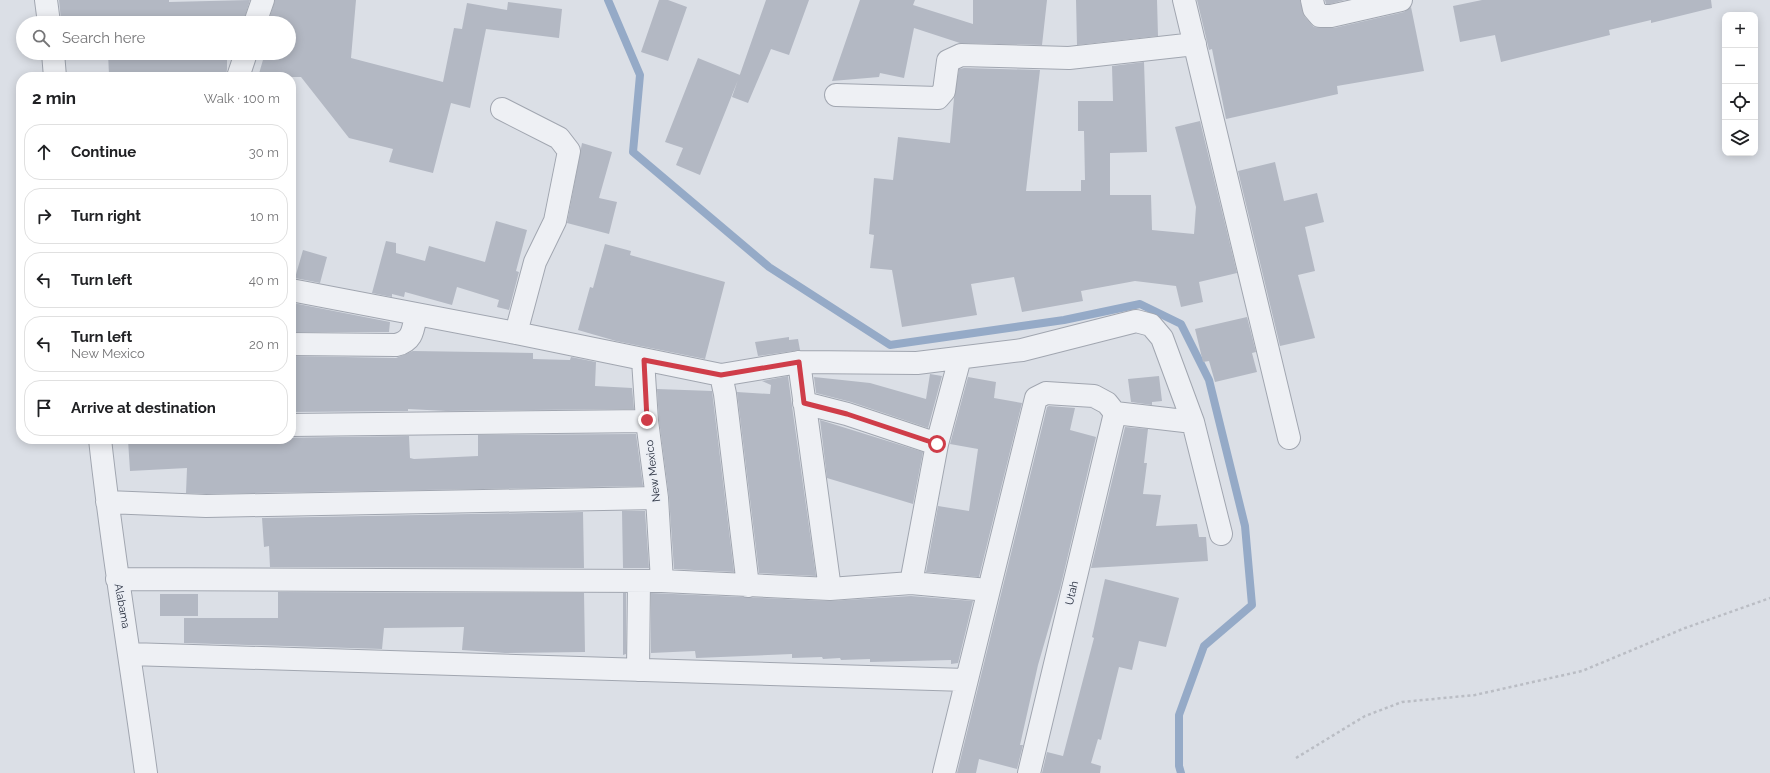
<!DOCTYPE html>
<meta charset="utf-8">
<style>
body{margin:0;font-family:Raleway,sans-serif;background:#f6f6f6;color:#202124}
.controls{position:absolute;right:12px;top:12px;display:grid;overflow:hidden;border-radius:8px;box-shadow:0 2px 10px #0003}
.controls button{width:36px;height:36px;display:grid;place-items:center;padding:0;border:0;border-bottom:1px solid #e0e0e0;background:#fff;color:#202124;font:20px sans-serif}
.stop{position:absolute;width:12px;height:12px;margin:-9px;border:3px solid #cf3d49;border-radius:50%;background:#fff}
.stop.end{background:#cf3d49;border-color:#fff;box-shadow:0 1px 4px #0008}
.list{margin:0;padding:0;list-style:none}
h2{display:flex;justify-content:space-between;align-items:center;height:52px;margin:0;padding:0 16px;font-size:17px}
h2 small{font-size:13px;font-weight:400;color:#757577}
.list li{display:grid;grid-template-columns:26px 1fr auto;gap:12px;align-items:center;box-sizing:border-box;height:56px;margin:0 8px 8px;padding:0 8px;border:1px solid #e0e0e0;border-radius:16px}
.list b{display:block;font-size:15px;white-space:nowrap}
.list p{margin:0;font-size:13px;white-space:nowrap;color:#757577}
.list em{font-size:13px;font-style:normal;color:#757577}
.icon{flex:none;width:22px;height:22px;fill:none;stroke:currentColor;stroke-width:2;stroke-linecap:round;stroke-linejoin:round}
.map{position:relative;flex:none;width:1770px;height:773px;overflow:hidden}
.search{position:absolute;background:#fff;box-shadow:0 2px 10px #0003;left:16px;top:16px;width:280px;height:44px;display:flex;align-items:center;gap:10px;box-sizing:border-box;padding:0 14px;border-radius:22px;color:#757577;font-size:15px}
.panel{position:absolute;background:#fff;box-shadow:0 2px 10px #0003;left:16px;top:72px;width:280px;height:372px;border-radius:16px}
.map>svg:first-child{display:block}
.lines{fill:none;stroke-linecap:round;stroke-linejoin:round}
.stream{stroke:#95aac7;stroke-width:8}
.building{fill:#b3b8c3}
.minor-casing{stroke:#a1a6b0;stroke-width:24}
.path{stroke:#babdc4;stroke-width:2.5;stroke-dasharray:3 3;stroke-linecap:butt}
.minor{stroke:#eef0f4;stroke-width:22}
.route{stroke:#cf3d49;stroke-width:5}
.labels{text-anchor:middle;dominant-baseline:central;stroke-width:3.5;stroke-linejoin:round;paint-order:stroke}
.street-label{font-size:11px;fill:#252c3c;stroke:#ebeef4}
</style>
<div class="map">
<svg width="1770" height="773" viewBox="0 0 1770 773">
<rect width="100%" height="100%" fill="#dbdfe6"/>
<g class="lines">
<path class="stream" d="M 608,0 L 640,75 L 633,152 L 769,267 L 890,345 L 1064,320 L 1140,304 L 1181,324 L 1209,380 L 1245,526 L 1252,605 L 1204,646 L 1179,715 L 1179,766 L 1181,773"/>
</g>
<path class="building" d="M 59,0 L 169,0 L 169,2 L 250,0 L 243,23 L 95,23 L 95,20 L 61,20 Z
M 275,0 L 356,0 L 351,58 L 443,82 L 454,28 L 462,29 L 467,3 L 507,10 L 508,2 L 562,9 L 559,38 L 486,29 L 470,108 L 451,103 L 433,173 L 389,162 L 393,149 L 349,138 L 301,77 L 258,77 L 265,53 L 289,53 L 289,23 L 268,23 Z
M 659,0 L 668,0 L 687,7 L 668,61 L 641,52 Z
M 766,0 L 809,0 L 789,55 L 771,49 L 748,103 L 732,97 Z
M 860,0 L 915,0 L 913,5 L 973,24 L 973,0 L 1047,0 L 1042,45 L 960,43 L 914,28 L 904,78 L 880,73 L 879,77 L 832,81 Z
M 1076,0 L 1157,0 L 1158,36 L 1077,45 Z
M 1197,0 L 1300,0 L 1305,17 L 1314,27 L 1320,28 L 1334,28 L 1404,12 L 1411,7 L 1424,71 L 1337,86 L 1338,94 L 1226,119 L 1212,49 L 1209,50 Z
M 1325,0 L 1345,0 L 1330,4 L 1326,4 Z
M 1482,0 L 1711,0 L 1712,8 L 1651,23 L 1651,20 L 1609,30 L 1610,35 L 1501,62 L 1495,35 L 1460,42 L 1453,6 Z
M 108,53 L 227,53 L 227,69 L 226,77 L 203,77 L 203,74 L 154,75 L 154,73 L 109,75 Z
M 698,58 L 740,75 L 700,175 L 676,165 L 683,148 L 665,142 Z
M 1144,62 L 1147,152 L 1110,153 L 1110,195 L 1151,195 L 1152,230 L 1194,234 L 1196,207 L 1175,127 L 1200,121 L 1237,273 L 1199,282 L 1203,302 L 1181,307 L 1176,286 L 1135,281 L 1081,291 L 1083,301 L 1022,312 L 1014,277 L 971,284 L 977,315 L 902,327 L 892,270 L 870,268 L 874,235 L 869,234 L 874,178 L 893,180 L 898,137 L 950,143 L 954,98 L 959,69 L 964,68 L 1040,70 L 1026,191 L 1081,191 L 1081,180 L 1085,180 L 1084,131 L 1078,131 L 1078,101 L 1113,101 L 1112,66 Z
M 582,143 L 612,152 L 599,198 L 617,202 L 609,234 L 567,223 Z
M 1275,162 L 1284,201 L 1317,193 L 1324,222 L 1305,227 L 1315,271 L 1298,275 L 1315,338 L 1280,346 L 1238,171 Z
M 496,221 L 527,230 L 516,271 L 519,272 L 509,310 L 497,307 L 499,300 L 457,287 L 452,305 L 405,292 L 404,297 L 392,294 L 392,297 L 372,293 L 386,241 L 396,243 L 396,253 L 425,261 L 429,246 L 485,262 Z
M 605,244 L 631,251 L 630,255 L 725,282 L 705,359 L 616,341 L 578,330 L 590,287 L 593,288 Z
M 303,250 L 327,257 L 320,283 L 295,278 Z
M 293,303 L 390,322 L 389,332 L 291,332 Z
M 1247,317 L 1256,352 L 1252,353 L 1257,372 L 1215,382 L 1209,361 L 1203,362 L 1195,329 Z
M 789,337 L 789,340 L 798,339 L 800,350 L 758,356 L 755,342 Z
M 413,351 L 533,353 L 533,359 L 570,360 L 571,357 L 596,362 L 595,386 L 632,388 L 634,409 L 446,411 L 408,409 L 408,411 L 291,412 L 294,376 L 291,376 L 291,356 L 396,358 Z
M 930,374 L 942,376 L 928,428 L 851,402 L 816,393 L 814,377 L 870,383 L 926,399 Z
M 788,376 L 792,406 L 816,576 L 759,573 L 737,392 L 770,394 L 771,385 L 762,381 Z
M 1159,376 L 1162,401 L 1152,402 L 1152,405 L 1131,402 L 1128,379 Z
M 968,377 L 996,382 L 994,398 L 1022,403 L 979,577 L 926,572 L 938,506 L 969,511 L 978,449 L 950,444 Z
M 657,389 L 712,391 L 734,572 L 674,569 L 669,497 L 659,420 Z
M 1049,406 L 1075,408 L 1070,430 L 1096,437 L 1060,589 L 1038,665 L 1020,745 L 1023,745 L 1017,769 L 979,759 L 976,773 L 957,773 L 1047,407 Z
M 820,420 L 923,452 L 913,504 L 827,478 Z
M 1125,427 L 1148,429 L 1144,463 L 1147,463 L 1143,494 L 1161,495 L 1156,526 L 1197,524 L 1199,537 L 1206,537 L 1208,561 L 1091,568 Z
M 636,434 L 643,486 L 206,494 L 186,493 L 187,468 L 130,471 L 128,440 L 409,436 L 410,458 L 414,459 L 478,456 L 478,435 Z
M 622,511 L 645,511 L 649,568 L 623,568 Z
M 583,512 L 584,568 L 270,567 L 269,546 L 264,547 L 262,518 Z
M 1105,579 L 1179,598 L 1166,647 L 1139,641 L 1132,670 L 1119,667 L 1101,740 L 1098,739 L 1091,763 L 1101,766 L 1100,773 L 1042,773 L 1047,752 L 1063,756 L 1094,638 L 1092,637 Z
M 278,592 L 584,593 L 585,652 L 505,653 L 462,650 L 464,627 L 384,628 L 382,649 L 184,643 L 184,618 L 278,618 Z
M 623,593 L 626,593 L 626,654 L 623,655 Z
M 651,593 L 829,601 L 911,596 L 973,601 L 958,663 L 951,664 L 951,660 L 870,662 L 870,659 L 841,660 L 840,658 L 823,659 L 822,657 L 792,658 L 792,654 L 696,658 L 695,651 L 651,653 Z
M 160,594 L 198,594 L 198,616 L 160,616 Z"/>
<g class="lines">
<defs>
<path id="minor" d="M 46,0 L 49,23
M 1184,0 L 1289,438
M 1312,0 L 1314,9 L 1320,16 L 1331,16 L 1401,0
M 255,23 L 263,0
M 53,53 L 55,77
M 238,77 L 246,53
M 836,95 L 938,98 L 944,91 L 948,61 L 961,55 L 1069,58 L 1195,44
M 502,109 L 559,138 L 569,151 L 555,221 L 535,262 L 516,333
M 291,290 L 516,333 L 721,375 L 725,394 L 748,586
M 291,344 L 396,345 C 413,341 413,330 416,314
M 643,360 L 647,421 L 657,498 L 662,581
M 799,362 L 830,589
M 721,375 L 799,362 L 917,363 L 1022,350 L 1136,321 L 1151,325 L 1162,338 L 1193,422 L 1221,534
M 804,403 L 847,414 L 937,444
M 291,425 L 647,421
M 100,439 C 112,551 131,662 146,773
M 107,502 L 206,506 L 657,498
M 117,579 L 662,581 L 830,589 L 911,583 L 988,590
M 911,583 L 937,444 L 960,358
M 130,654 L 966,680
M 638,670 L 639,581
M 944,773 L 1036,398 L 1046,393 L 1094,396 L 1107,403 L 1115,413 L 1193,422
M 1029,773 L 1115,413"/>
</defs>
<use href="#minor" class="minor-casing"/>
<path class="path" d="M 1296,758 L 1365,716 L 1402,702 L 1475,695 L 1582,671 L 1685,628 L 1770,598"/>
<use href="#minor" class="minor"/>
</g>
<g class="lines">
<path class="route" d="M 647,420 L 644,360 L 721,375 L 799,362 L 804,403 L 847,414 L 937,444"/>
</g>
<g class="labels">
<g class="street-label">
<text transform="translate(653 471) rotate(-97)">New Mexico</text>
<text transform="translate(1072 593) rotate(-76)">Utah</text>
<text transform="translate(122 606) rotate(80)">Alabama</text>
</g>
</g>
</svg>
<div class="controls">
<button>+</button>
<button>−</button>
<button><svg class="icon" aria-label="locate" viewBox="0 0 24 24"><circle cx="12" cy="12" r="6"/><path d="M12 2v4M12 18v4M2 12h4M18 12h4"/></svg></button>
<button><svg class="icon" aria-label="layers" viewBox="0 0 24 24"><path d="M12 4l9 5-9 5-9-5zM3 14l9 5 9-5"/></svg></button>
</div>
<div class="stop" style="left:937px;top:444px"></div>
<div class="stop end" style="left:647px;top:420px"></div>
<div class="search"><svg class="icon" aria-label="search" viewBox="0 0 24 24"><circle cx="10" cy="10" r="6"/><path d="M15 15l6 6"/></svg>Search here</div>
<section class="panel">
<h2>2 min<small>Walk · 100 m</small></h2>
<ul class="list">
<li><svg class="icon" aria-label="ahead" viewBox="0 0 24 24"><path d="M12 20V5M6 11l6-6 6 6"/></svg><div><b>Continue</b></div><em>30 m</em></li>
<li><svg class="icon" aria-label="right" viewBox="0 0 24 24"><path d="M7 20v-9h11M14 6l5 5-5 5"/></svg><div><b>Turn right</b></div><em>10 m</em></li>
<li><svg class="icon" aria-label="left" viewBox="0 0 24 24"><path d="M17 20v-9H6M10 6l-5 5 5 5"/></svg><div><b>Turn left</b></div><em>40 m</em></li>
<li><svg class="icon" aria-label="left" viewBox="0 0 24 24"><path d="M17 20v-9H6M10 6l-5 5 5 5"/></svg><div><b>Turn left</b><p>New Mexico</p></div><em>20 m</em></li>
<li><svg class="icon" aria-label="arrive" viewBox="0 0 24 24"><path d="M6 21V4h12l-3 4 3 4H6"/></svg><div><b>Arrive at destination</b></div></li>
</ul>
</section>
</div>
